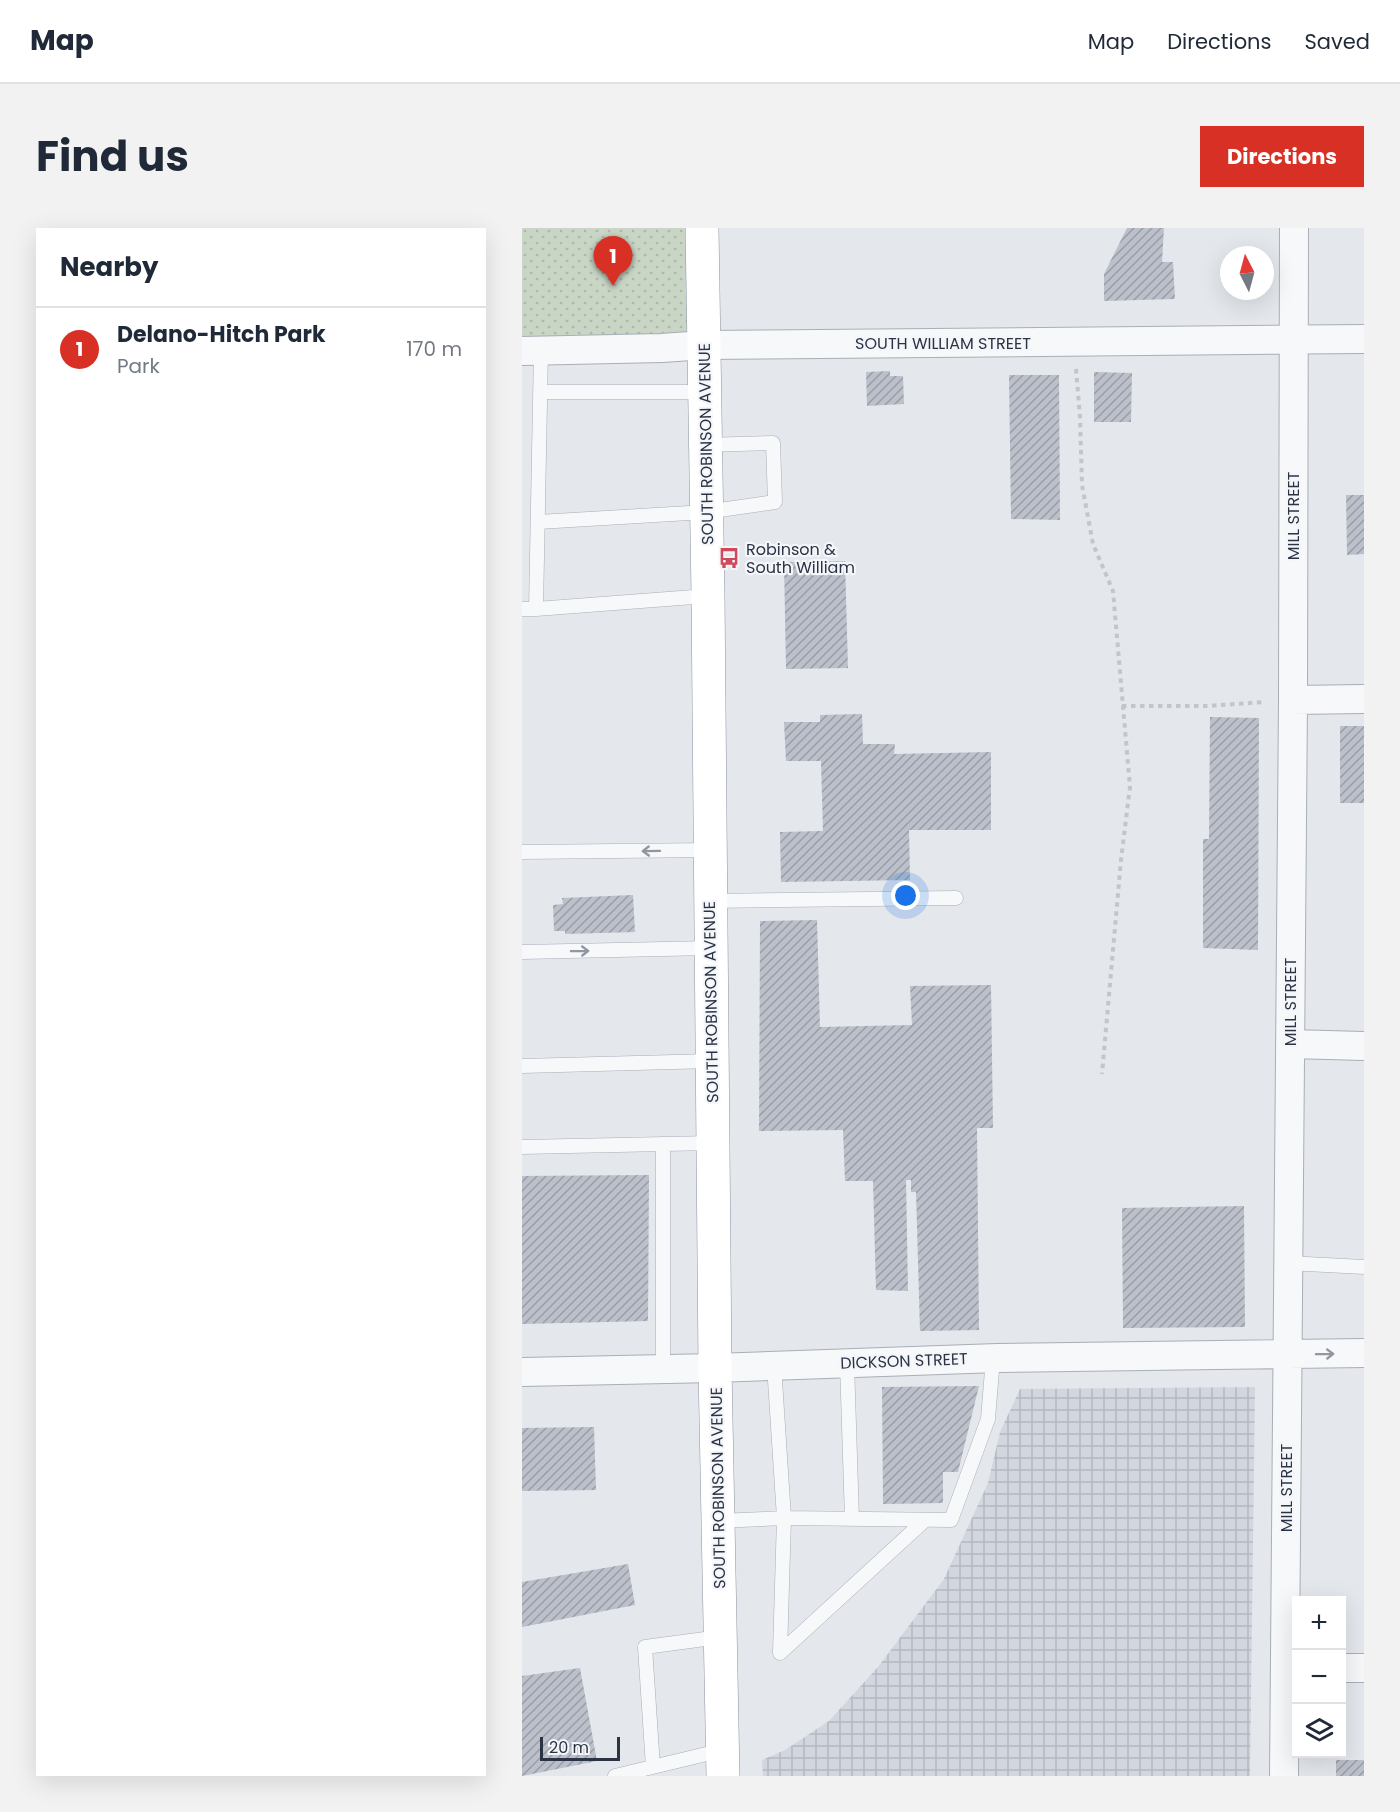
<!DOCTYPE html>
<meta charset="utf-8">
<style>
body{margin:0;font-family:Poppins,sans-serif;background:#f2f2f3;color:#1f2937}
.controls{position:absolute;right:18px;bottom:18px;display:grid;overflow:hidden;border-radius:0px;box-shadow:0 6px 24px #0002}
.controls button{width:54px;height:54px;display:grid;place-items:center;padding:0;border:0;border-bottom:2px solid #e0e1e3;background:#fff;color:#1f2937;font:30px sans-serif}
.compass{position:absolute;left:698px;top:18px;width:54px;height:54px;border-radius:50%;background:#fff;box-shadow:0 6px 24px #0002;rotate:354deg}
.scale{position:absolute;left:18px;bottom:15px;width:80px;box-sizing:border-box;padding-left:6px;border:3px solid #2b3445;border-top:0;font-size:16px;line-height:21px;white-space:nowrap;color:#2b3445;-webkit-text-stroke:4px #f4f6f9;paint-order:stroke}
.you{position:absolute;left:384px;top:668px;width:21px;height:21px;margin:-15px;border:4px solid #fff;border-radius:50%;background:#1a73e8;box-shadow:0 0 0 9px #1a73e833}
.badge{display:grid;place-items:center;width:39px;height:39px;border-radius:50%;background:#d93025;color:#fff;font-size:20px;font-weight:700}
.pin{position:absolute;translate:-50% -50px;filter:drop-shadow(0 2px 3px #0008)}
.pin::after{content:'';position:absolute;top:32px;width:21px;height:18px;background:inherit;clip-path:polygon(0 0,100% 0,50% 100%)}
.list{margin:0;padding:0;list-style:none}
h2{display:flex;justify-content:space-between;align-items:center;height:78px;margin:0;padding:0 24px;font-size:26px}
h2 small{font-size:20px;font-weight:400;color:#747a83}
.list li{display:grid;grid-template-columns:39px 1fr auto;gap:18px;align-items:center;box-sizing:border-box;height:84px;padding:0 24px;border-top:2px solid #e0e1e3}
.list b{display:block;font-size:22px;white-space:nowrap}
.list p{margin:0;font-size:20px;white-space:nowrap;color:#747a83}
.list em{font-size:20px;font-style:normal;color:#747a83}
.icon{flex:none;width:33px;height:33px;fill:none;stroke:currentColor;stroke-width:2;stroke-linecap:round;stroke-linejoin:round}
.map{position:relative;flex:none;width:842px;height:1548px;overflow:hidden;border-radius:0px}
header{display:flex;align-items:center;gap:36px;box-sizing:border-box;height:84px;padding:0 30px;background:#fff;border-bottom:2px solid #e0e1e3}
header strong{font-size:28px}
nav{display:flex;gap:33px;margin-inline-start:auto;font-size:21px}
.intro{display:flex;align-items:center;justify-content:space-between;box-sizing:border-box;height:144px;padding:0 36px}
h1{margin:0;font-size:42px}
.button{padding:15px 27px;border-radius:0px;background:#d93025;color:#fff;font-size:21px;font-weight:700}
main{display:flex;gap:36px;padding:0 36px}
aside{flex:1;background:#fff;border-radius:0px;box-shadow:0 6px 24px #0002}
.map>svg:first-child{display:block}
.industrial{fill:url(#industrial-grid)}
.park{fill:url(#park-dots)}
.building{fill:url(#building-hatch)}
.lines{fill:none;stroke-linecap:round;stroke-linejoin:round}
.service-casing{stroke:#a9aeb7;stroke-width:15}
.minor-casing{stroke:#a9aeb7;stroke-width:30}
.trunk-casing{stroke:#8b94a3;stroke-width:34}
.path{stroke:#c2c5cb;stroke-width:4;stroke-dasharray:4.5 4.5;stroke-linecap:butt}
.service{stroke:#f7f8fa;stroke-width:14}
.minor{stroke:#f7f8fa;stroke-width:28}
.trunk{stroke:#fff;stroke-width:33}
.oneway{stroke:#9196a0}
.labels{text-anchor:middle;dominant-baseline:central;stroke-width:4.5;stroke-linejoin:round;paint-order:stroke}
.street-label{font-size:16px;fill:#2b3445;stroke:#f4f6f9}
.poi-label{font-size:16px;fill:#2b3445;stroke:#f4f6f9;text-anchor:start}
</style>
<header>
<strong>Map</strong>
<nav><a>Map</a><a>Directions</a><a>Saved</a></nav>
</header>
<div class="intro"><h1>Find us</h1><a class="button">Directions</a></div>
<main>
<aside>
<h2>Nearby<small></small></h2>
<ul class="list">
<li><span class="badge">1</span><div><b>Delano-Hitch Park</b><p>Park</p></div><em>170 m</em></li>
</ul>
</aside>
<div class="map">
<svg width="842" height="1548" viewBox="0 0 842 1548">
<defs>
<pattern id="industrial-grid" width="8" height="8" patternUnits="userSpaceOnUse" patternTransform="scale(1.5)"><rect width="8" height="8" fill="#d2d6de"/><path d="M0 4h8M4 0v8" fill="none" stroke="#b4b8c0"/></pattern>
<pattern id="park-dots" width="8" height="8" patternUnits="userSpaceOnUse" patternTransform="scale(1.5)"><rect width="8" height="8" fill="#c9d6c5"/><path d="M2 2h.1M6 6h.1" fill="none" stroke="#adb8ab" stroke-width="1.8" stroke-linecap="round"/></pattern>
<pattern id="building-hatch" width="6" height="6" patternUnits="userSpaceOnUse" patternTransform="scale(1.5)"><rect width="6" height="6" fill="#bbc0ca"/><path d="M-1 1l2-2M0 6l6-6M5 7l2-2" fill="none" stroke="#989da6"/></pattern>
</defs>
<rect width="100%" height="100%" fill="#e4e7ec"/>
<path class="industrial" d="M 733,1159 L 728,1548 L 241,1548 L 240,1532 L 263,1522 L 307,1493 L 356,1439 L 422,1351 L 466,1255 L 478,1204 L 498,1161 Z"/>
<path class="park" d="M 0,0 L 180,0 L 183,117 L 0,120 Z"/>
<path class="building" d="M 605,0 L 642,0 L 640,34 L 651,34 L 653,71 L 582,73 L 582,46 Z
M 368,143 L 368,148 L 381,148 L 382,176 L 345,178 L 344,144 Z
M 572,144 L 610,145 L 609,194 L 572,194 Z
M 487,147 L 537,147 L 538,292 L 489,291 Z
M 824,267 L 842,267 L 842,326 L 825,327 Z
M 323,333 L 326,440 L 264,441 L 262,334 Z
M 340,486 L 341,516 L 373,516 L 372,526 L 469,524 L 469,602 L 387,602 L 388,652 L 259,654 L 258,604 L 301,603 L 299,533 L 264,533 L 262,494 L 298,494 L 298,487 Z
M 688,489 L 737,490 L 736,722 L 681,720 L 681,611 L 687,611 Z
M 818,498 L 842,498 L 842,575 L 818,575 Z
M 111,667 L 113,704 L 43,706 L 43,703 L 32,703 L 31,677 L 41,676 L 40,670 Z
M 295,692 L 298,799 L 390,797 L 388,758 L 469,757 L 471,900 L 455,900 L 457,1102 L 398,1103 L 394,964 L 389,964 L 389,952 L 384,952 L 386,1063 L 354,1062 L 351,953 L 323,953 L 321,902 L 237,903 L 238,693 Z
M 127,947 L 126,1093 L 0,1096 L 0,948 Z
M 722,978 L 723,1099 L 601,1100 L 600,980 Z
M 457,1158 L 436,1244 L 421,1244 L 421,1275 L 361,1276 L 360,1159 Z
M 72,1199 L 74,1262 L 0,1263 L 0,1200 Z
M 106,1336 L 113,1377 L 0,1399 L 0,1354 Z
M 58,1440 L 75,1533 L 0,1548 L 0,1448 Z
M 814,1532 L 842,1532 L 842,1548 L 814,1548 Z"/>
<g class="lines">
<defs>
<path id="service" d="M 19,164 L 182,164
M 16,294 L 184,284 L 253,274 L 251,215 L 183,217
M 0,381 L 14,381 L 19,122
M 14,381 L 185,368
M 0,624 L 188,622
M 188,673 L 434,670
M 0,724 L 189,720
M 0,838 L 190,833
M 0,919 L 191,915
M 765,1035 L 842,1039
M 325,1135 L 330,1291
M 252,1137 L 262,1290 L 258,1425
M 141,1140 L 141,916
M 196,1293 L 262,1290 L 429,1292 L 466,1191 L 471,1130
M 258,1425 L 403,1292
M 131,1539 L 123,1419 L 198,1409
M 93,1548 L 201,1522"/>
<path id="minor" d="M 0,123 L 140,120 L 183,117 L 842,111
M 771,472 L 842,471
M 768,816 L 842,818
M 0,1144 L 193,1140 L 476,1130 L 842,1125
M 820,1440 L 842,1440
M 762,1548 L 771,472 L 772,0"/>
<path id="trunk" d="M 180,0 L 186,367 L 193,1140 L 201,1548"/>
</defs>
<use href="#service" class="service-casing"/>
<use href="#minor" class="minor-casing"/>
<use href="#trunk" class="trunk-casing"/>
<path class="path" d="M 554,141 L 558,189 L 560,257 L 571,316 L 591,363 L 608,559 L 599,632 L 580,846
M 600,478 L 685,478 L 743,474"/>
<use href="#service" class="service"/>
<use href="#minor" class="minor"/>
<use href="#trunk" class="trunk"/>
</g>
<defs><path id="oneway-shaft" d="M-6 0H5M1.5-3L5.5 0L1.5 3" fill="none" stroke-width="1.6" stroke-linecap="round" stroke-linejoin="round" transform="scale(1.5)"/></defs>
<g class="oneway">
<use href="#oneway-shaft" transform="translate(129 623) rotate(179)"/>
<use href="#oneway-shaft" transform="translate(58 723) rotate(-1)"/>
<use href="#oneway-shaft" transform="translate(803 1126) rotate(-1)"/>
</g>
<defs>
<symbol id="bus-bare" viewBox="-9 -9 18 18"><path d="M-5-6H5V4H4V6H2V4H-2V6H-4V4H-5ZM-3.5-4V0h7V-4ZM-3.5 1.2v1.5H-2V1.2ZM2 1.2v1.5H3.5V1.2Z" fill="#d1495b" stroke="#f4f6f9" stroke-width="2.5" paint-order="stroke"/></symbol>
</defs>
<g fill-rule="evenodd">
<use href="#bus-bare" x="192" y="315" width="30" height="30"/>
</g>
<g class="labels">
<g class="street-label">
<text x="421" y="115">SOUTH WILLIAM STREET</text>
<text transform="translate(184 216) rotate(-91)">SOUTH ROBINSON AVENUE</text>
<text transform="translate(771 288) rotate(-90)">MILL STREET</text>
<text transform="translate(189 774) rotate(-91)">SOUTH ROBINSON AVENUE</text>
<text transform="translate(768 774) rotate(-90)">MILL STREET</text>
<text transform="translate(382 1133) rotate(-2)">DICKSON STREET</text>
<text transform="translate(196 1260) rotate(-91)">SOUTH ROBINSON AVENUE</text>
<text transform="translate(764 1260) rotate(-90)">MILL STREET</text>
</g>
<g class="poi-label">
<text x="224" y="321">Robinson &amp;<tspan x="224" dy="18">South William</tspan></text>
</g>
</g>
</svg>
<div class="controls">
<button>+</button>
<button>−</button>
<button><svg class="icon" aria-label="layers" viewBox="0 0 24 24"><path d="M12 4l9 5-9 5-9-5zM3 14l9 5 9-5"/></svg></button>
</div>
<svg class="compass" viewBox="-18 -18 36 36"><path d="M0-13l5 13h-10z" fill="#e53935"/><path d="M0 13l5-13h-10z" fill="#747a83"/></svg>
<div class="scale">20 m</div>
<div class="you"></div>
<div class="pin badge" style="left:91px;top:58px">1</div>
</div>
</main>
